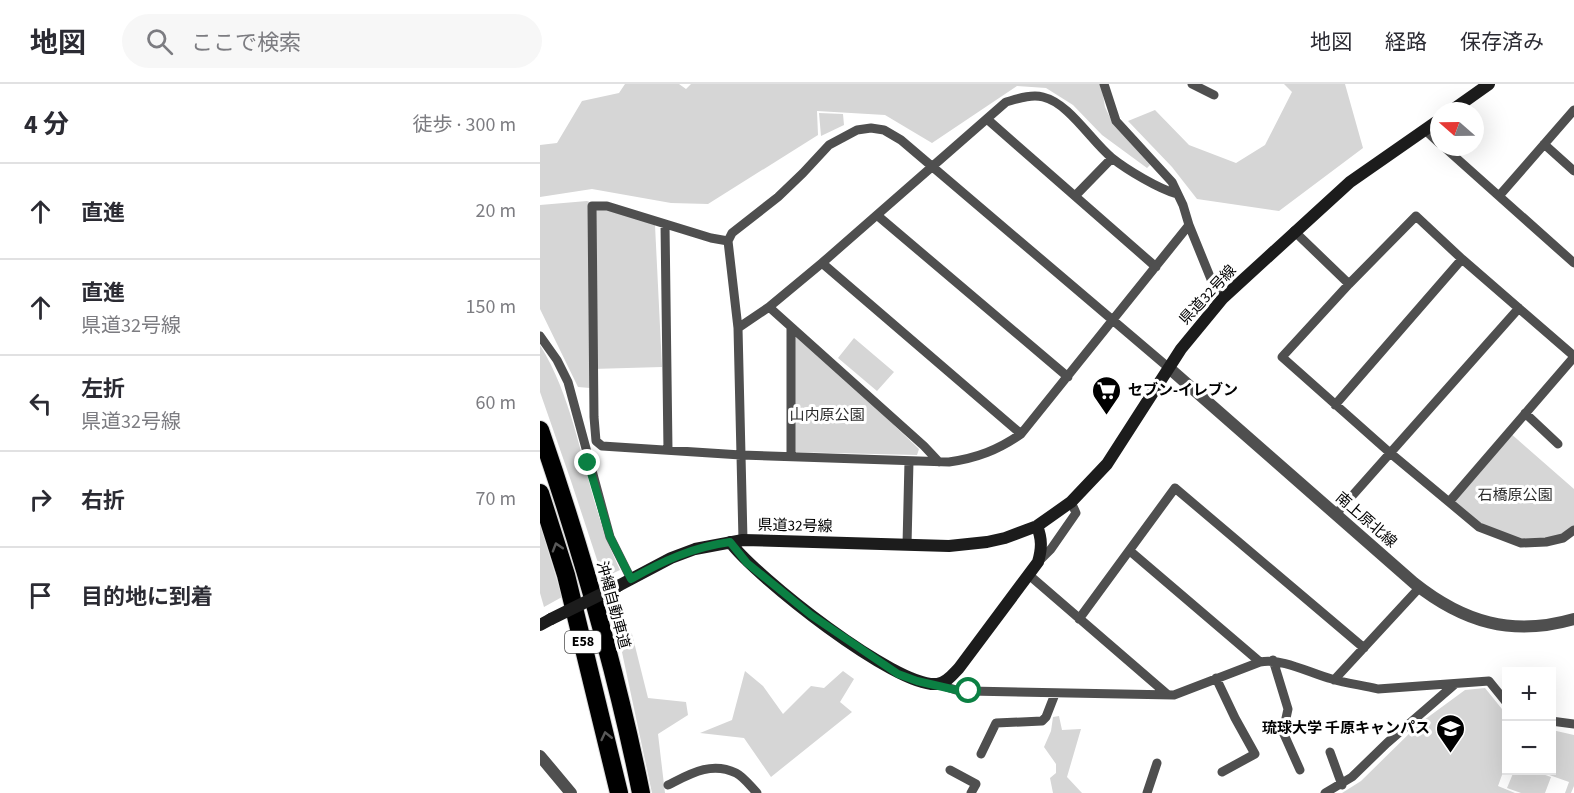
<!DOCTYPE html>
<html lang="ja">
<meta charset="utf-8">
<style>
body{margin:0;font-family:"Source Sans 3","Noto Sans JP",sans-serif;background:#f7f7f7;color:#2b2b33}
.controls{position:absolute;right:18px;bottom:18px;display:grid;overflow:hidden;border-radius:0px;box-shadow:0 6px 24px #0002}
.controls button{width:54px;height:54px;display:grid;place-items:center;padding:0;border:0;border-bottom:2px solid #e1e1e2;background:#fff;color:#2b2b33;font:30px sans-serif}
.compass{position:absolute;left:890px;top:18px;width:54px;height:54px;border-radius:50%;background:#fff;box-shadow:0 6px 24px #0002;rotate:290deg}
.stop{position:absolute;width:18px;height:18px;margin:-14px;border:4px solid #0b8043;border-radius:50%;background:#fff}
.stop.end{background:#0b8043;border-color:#fff;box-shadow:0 2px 6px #0008}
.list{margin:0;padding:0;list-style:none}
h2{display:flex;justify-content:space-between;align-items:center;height:78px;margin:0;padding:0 24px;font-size:26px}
h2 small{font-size:20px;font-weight:400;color:#7c7c81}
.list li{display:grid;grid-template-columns:39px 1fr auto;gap:18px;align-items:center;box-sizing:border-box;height:96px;padding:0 24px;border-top:2px solid #e1e1e2}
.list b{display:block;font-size:22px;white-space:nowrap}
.list p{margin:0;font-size:20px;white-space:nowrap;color:#7c7c81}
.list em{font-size:20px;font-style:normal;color:#7c7c81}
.icon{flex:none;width:33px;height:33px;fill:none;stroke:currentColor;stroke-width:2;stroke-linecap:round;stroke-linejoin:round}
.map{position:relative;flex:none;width:1034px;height:709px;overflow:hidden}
header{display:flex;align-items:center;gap:36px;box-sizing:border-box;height:84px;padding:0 30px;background:#fff;border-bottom:2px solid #e1e1e2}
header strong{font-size:28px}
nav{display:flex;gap:33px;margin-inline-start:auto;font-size:21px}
.search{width:420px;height:54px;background:#f7f7f7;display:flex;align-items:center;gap:15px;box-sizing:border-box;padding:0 21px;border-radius:33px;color:#7c7c81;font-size:22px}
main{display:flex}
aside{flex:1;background:#fff}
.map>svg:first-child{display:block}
.green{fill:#d6d6d6}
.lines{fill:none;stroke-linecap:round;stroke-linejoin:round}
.motorway-casing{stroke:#dbdbdb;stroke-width:20}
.minor{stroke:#4f4f4f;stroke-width:9}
.tertiary{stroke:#4f4f4f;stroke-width:12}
.secondary{stroke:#1c1c1c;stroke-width:12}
.motorway{stroke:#000;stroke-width:18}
.secondary-bridge{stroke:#1c1c1c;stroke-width:12}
.oneway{stroke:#595959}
.route{stroke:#0b8043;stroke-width:8}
.labels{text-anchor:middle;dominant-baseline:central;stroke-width:6;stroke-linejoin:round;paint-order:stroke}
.shield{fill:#fff;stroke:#4c4c4c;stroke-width:1.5}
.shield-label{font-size:14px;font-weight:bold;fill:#000}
.street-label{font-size:15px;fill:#000;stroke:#fff}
.poi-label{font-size:15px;font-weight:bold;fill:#000;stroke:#fff;text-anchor:start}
.park-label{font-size:15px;fill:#2d2d2d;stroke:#fff}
</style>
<header>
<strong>地図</strong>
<div class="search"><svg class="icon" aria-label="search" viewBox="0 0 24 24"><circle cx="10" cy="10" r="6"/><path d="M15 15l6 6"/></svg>ここで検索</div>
<nav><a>地図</a><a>経路</a><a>保存済み</a></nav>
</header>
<main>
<aside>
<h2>4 分<small>徒歩 · 300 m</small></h2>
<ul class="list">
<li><svg class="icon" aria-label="ahead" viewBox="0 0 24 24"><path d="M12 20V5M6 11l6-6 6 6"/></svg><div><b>直進</b></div><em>20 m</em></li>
<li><svg class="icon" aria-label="ahead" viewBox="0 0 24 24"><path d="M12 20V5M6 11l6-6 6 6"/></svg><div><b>直進</b><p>県道32号線</p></div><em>150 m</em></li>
<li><svg class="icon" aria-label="left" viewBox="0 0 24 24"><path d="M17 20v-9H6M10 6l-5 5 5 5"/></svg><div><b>左折</b><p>県道32号線</p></div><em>60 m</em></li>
<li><svg class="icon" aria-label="right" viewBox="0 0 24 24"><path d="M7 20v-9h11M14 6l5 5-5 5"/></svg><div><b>右折</b></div><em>70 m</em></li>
<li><svg class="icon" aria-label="arrive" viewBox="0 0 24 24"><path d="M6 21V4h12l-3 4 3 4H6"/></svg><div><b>目的地に到着</b></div></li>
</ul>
</aside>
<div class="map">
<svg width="1034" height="709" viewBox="0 0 1034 709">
<rect width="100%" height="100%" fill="#fff"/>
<path class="green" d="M 85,0 L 139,0 L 146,5 L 151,0 L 561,0 L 565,23 L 572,38 L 610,81 L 607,84 L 562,51 L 533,21 L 506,4 L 477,2 L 392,59 L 345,31 L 277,27 L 278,51 L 168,120 L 131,119 L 52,105 L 0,113 L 0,61 L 17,59 L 42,17 L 79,9 Z
M 744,0 L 805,0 L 823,64 L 739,127 L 657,115 L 632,83 L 588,37 L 615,26 L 649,61 L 696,79 L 725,61 L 752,8 Z
M 279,29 L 303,30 L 304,41 L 281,52 Z
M 47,117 L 115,141 L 122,283 L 52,285 L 50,304 L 38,303 L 0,225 L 0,121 Z
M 251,243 L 379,365 L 377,371 L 250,368 Z
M 314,254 L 354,288 L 337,307 L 298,274 Z
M 0,261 C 35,318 42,385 64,447 C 68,460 74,473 80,486 L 63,494 L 31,397 L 0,308 Z
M 969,348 L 1034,405 L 1034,443 L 1006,458 L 961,453 L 909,418 Z
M 0,440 L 22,513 L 4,523 L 0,509 Z
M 73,526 L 92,550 L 108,614 L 146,618 L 148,631 L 118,650 L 125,709 L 112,709 Z
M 205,587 L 223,602 L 243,630 L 271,602 L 284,604 L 303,587 L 314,595 L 300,618 L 312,628 L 231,693 L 204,654 L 160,649 L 192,636 Z
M 945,604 L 966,630 L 966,680 L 958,702 L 975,709 L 802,709 L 821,697 L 880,639 L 925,606 Z
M 519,632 L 522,646 L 541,645 L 527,693 L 542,709 L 513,709 L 510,694 L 516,689 L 516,680 L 504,663 L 511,647 L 513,633 Z
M 1012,646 L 1034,651 L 1034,702 L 1031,709 L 1025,709 L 1029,698 L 998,687 L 1011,686 Z
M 974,687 L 994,687 L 1011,693 L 1005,709 L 981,709 L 967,704 Z"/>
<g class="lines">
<defs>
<path id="motorway" d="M 0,346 C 41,465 76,586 101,709
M 0,409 L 26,491 L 79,709"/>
</defs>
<use href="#motorway" class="motorway-casing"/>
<path class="minor" d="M 652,0 L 674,11
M 447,35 L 616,183
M 885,46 L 899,59
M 1004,60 L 1034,87
M 904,63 L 1034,179
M 535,112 L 572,74
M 959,112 L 1034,26
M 338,132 L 528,293
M 125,140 L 128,366
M 649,141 L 675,205 L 683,214
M 754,147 L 809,200 L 742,273 L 849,368 L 939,443 L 981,459 L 1006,458 L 1023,454 L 1034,446
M 188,157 L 171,154 L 67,122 L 52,122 L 54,333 L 56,357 L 62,362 L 201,371 L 409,378 C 437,374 458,366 481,350 L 649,141 L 643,121 L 632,98 L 576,37 L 564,0
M 282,179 L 481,350
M 809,200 L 876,132 L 922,175 L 1034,272
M 229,223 L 384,362 L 399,378
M 251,243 L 251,372
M 198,244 L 229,223 L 282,179 L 466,18 C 477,15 491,10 503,13 C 529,19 551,57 572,74 C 587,86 619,105 637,110
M 0,252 L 17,276 L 28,298 L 70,453 L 91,495
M 795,321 L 922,175
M 985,329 L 1018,360
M 909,418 L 1034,273
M 796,430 L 979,224
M 203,456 L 198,244 L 188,157 L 192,149 L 238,113 L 263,89 L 289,61 L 317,46 L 331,44 L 344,46 L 361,56 L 629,284
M 367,461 L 369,377
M 590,467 L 720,578
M 499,477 L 511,465 L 536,429 L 531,418
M 489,491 L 628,611
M 539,535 L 635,404 L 824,564
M 733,576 L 748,625 L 743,648 L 760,686
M 676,594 L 695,634 L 715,670 L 682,688
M 794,596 L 880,503
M 397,600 L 416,606 L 429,607 L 634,611 L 720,578 C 744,574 769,589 792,595 C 808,600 823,601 838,605 L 949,597 L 966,618
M 1011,637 L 1034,640
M 790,668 L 802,701
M 441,670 L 456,639 L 502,637 L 506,633 L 515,610
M 410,686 L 436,700 L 431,709
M 128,701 C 150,690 171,677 196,689 C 204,693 211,703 217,709
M 607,709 L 617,679
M 785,709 L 812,693 L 847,659 L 915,600"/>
<path class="tertiary" d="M 629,284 L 874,499 C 923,538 972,553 1034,535
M 0,672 L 31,709"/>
<path class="secondary" d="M 911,27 L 949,0
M 190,458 C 216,493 356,604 397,600 C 407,599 413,590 419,584 L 498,478 C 502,464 502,455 497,442
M 78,502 L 131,474 L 155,465 L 203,456 L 409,462 L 447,458 L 465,454 L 497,442 L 531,418 L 567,380 L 641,265 L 683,214 L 810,98 L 899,36
M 0,541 L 11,535"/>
<use href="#motorway" class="motorway"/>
<path class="secondary-bridge" d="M 11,535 L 78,502"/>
</g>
<defs><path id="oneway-chevron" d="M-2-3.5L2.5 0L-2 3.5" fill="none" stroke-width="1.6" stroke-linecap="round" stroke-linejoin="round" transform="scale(1.5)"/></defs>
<g class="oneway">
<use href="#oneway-chevron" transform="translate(17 463) rotate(-107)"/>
<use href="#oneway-chevron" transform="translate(66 652) rotate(-103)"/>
</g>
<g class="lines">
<path class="route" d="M 48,379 L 70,453 L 91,495 C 123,477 153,463 190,458 L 207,479 L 271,531 L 358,590 L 377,597 L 416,606 L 429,607"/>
</g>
<defs>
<symbol id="supermarket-pin" viewBox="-11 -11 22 30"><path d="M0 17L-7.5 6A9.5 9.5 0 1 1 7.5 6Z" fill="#000" stroke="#fff"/><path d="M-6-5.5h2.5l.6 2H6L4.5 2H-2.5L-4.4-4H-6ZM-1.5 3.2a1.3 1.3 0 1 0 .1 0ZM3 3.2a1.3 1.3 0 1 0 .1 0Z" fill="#fff"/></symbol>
<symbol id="university-pin" viewBox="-11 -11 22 30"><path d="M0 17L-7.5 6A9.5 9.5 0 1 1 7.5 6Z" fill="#000" stroke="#fff"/><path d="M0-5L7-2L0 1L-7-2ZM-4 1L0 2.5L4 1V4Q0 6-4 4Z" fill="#fff"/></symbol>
</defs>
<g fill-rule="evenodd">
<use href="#supermarket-pin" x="550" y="290" width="33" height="45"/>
<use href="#university-pin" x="894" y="628" width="33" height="45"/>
</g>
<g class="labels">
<rect class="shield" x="25" y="547" width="36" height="22" rx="4.5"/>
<g class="shield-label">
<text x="43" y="558">E58</text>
</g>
<g class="street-label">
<text transform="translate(668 211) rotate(-47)">県道32号線</text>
<text transform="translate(826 436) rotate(41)">南上原北線</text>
<text transform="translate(255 442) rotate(1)">県道32号線</text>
<text transform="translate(73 521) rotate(75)">沖縄自動車道</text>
</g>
<g class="poi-label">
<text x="588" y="306">セブン-イレブン</text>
<text x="890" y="644" text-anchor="end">琉球大学 千原キャンパス</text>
</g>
<g class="park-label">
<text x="287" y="331">山内原公園</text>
<text x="975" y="411">石橋原公園</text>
</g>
</g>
</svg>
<div class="controls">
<button>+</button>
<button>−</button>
</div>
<svg class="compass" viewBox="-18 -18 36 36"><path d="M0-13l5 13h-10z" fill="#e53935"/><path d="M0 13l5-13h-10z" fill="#7c7c81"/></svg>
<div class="stop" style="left:429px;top:607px"></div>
<div class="stop end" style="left:48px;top:379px"></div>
</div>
</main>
